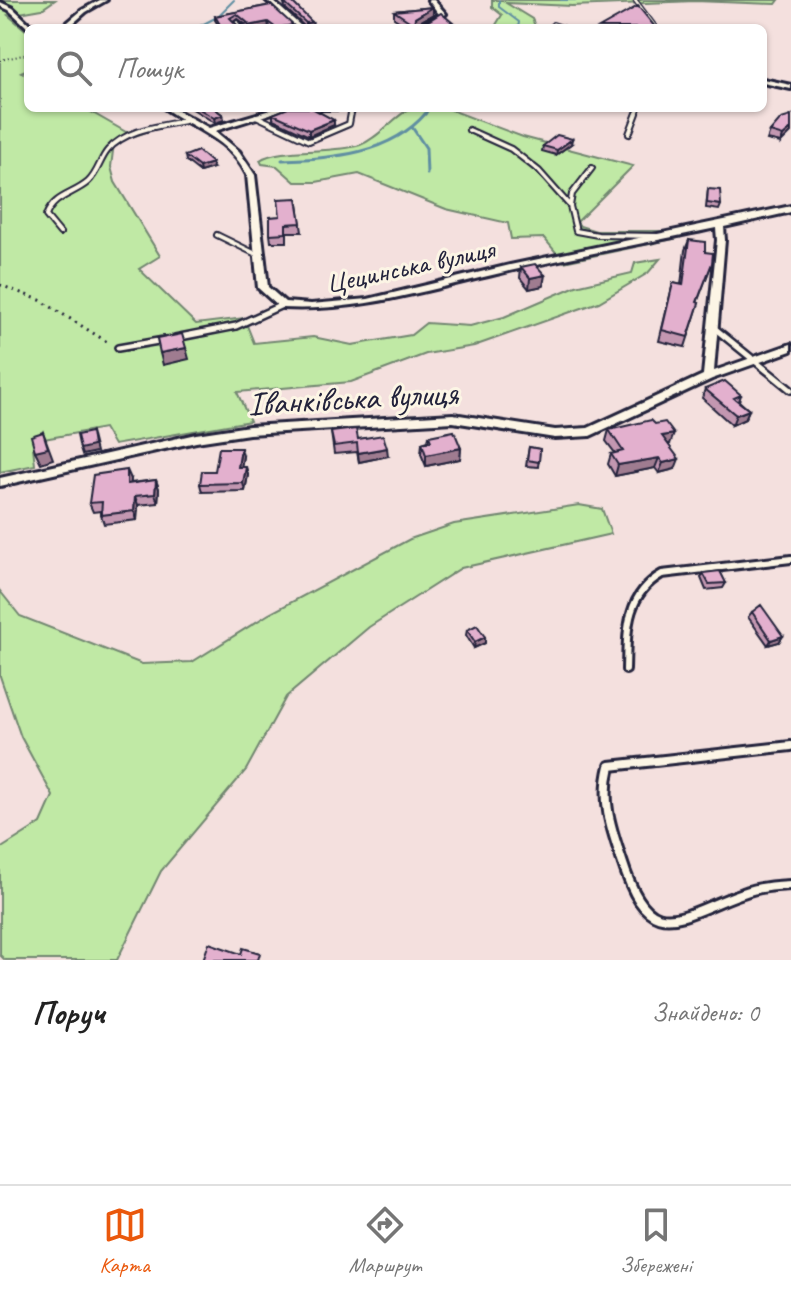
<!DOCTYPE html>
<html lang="uk">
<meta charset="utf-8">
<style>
body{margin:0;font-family:Caveat,sans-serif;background:#f6f6f6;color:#222}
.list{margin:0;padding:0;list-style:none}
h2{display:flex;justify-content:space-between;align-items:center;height:104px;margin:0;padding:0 32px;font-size:34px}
h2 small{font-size:26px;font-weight:400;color:#767676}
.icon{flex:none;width:44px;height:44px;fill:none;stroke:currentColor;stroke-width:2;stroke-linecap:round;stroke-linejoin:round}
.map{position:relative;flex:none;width:791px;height:960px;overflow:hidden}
.search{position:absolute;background:#fff;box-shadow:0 2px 6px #0004;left:24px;right:24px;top:24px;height:88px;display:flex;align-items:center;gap:20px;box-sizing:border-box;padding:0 28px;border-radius:12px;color:#767676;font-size:30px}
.sheet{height:224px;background:#fff}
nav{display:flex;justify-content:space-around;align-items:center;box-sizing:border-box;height:112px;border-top:2px solid #e0e0e0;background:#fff;font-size:22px;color:#767676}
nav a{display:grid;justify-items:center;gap:4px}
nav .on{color:#ea580c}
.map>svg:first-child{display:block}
.green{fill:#c0e9a5;stroke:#718670;stroke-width:2}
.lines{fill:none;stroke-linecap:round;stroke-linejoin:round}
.stream-far1{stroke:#608fa2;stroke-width:2}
.stream{stroke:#608fa2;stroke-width:3}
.service-far4-casing{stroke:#22223b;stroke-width:6}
.service-far3-casing{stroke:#22223b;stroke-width:8}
.service-far2-casing{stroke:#22223b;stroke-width:10}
.service-far1-casing{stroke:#22223b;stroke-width:12}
.service-casing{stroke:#22223b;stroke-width:14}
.minor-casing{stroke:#22223b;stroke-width:6}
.path-far1{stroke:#22223b;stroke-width:2;stroke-dasharray:1 3;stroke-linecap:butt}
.path{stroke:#22223b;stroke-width:3;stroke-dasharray:2 5;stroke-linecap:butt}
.service-far4{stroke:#fcf5e5;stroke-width:3}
.service-far3{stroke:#fcf5e5;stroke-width:4}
.service-far2{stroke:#fcf5e5;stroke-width:5}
.service-far1{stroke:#fcf5e5;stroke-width:6}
.service{stroke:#fcf5e5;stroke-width:8}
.minor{fill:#fcf5e5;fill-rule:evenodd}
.wall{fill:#c397b1;stroke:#22223b;stroke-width:2;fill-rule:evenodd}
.shaded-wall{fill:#9f7b90;stroke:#22223b;stroke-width:2}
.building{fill:#e3b0ce;stroke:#22223b;stroke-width:2;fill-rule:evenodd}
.labels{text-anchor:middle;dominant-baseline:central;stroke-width:6;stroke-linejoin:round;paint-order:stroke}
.far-street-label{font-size:28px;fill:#22223b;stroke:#fcf5e5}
.street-label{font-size:34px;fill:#22223b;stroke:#fcf5e5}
</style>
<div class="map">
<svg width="791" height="960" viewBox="0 0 791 960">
<rect width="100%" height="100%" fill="#f4e0de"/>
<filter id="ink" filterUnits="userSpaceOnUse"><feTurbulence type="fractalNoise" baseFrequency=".0125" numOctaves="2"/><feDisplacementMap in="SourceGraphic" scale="16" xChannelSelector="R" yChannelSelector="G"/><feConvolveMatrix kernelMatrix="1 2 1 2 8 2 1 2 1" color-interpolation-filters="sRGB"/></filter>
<g filter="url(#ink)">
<path class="green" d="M 0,0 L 55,0 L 42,9 L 8,15 L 28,32 L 28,69 L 21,72 L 28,76 L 28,108 L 84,108 L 126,132 L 170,124 L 114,143 L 111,167 L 115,182 L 160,256 L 139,269 L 196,324 L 244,318 L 254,343 L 313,337 L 352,345 L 411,335 L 426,323 L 470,326 L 504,317 L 576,286 L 632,273 L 635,263 L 660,259 L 648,273 L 599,302 L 474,346 L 426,354 L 351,382 L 237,392 L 250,421 L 114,445 L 104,428 L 44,439 L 33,447 L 35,465 L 0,472 Z
M 492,0 L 779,0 L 776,4 L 695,1 L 572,6 L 506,3 L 532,19 L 536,28 L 494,28 L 502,15 L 492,7 Z
M 411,108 L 446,108 L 523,137 L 633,166 L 577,222 L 580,226 L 596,231 L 672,231 L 679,238 L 564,262 L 544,238 L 511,239 L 508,223 L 446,209 L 359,174 L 316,182 L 295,182 L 277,166 L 262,164 L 260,160 C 279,147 332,154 360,145 C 379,138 393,117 411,108 Z
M 579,505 L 602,509 L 611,534 L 461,568 L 369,627 L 286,697 L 246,770 L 161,871 L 117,960 L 5,960 L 0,955 L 0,849 L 41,823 L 53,796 L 21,737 L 0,676 L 0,591 L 20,616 L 142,664 L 192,662 L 269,614 L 410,539 L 454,524 Z"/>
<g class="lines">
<path class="stream-far1" d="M 499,0 L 499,7 L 519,22 L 518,28
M 561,0 L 615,0
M 196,28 L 217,17 L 234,0
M 424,115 L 430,108"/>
<path class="stream" d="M 412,127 L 426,148 L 427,174
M 282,160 C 333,158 390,155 426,113"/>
<defs>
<path id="service-far4" d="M 635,0 L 656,28
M 553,24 L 565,28
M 351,115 L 352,108
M 636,115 L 639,108"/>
<path id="service-far3" d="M 256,116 L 309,141 L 349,124 L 351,113
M 469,130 L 511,149 L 539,171 L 570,206 L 576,231 L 598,235 L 658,236
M 629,134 L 637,113
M 570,206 L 572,194 L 592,168
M 60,233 L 46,216 C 54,195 73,195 88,182 C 98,173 100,159 108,150 C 127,128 163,126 189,120
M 217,235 L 258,255"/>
<path id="service-far2" d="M 713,327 L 791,390
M 175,338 L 236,326 L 282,305
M 118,348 L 164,340"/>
<path id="service-far1" d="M 626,670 C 627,632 625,595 662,574 L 791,559"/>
<path id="service" d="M 791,746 L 610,766 C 601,801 611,828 622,861 C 650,950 679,915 743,893 C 758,887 775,886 791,885"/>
<path id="minor" d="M 100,0 L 107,0 L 86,12 L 68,28 L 61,28 L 82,10 Z
M 266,0 L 272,0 L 303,28 L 296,28 Z
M 428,0 L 434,0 L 446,14 L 423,28 L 416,28 L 439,14 Z
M 0,2 L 13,8 L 34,28 L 28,28 L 9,10 L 0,6 Z
M 237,21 L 246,28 L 239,28 L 234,23 Z
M 381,24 L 383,25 L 385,28 L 379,28 L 378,26 Z
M 763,79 L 791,85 L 791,89 L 763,83 Z
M 164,108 L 173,108 L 209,128 L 277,108 L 289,108 L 215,131 L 239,151 L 255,175 L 268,287 L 285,302 L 311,304 L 368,299 L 510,265 L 791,206 L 791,212 L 724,227 L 725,240 L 714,371 L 791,344 L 791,351 L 712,379 L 590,436 L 555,438 L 453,422 L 249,434 L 196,442 L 0,486 L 0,478 L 196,434 L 249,426 L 453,414 L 555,430 L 588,428 L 703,375 L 717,240 L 716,228 C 646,243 575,256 505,272 C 430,289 361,312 282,308 L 279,307 L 258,288 L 247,175 C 229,138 195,130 164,108 Z"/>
</defs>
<use href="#service-far4" class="service-far4-casing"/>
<use href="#service-far3" class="service-far3-casing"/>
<use href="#service-far2" class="service-far2-casing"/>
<use href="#service-far1" class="service-far1-casing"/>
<use href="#service" class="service-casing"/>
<use href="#minor" class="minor-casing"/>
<path class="path-far1" d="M 0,60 L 28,54"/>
<path class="path" d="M 0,285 L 40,300 L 109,343"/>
<use href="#service-far4" class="service-far4"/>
<use href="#service-far3" class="service-far3"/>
<use href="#service-far2" class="service-far2"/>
<use href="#service-far1" class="service-far1"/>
<use href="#service" class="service"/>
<use href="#minor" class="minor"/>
</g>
<path class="wall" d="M 284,3 L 312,22 L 313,26 L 306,28 L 285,8 Z
M 271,5 L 293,28 L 270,28 L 269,27 L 262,28 L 220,28 L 215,20 L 215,16 ZM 237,18 L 245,24 L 238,26 L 233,21 Z
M 433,7 L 433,14 L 419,23 L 459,28 L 406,26 L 394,18 L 394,11 Z
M 191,108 L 214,108 L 223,115 L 224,120 L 215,123 Z
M 288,108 L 346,108 L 346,111 L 317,111 L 334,125 L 309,136 L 273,119 L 273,114 Z
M 791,116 L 781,143 L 767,140 L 770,132 Z
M 571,144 L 556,155 L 542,151 L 543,146 Z
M 185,156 L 213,168 L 200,172 L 186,161 Z
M 708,189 L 721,205 L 719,210 L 706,208 Z
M 297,198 L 302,232 L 287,232 L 287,242 L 271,242 L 270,234 L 280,216 Z
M 689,240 L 705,252 L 712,263 L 697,303 L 699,303 L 685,347 L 659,341 L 673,283 L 681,285 L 685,250 Z
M 521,267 L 543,286 L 529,289 L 520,278 Z
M 705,389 L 741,395 L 739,401 L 749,410 L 745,419 L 732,425 L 702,398 Z
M 655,424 L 670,444 L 668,445 L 675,469 L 659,473 L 655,468 L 615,476 L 608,464 L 611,454 L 615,453 L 606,441 L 609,430 Z
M 331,432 L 358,439 L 388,456 L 359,462 L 357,452 L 334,454 Z
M 429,436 L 461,448 L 460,459 L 426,466 L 421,454 L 422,443 L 428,441 Z
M 529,447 L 540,449 L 538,467 L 526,466 Z
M 243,456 L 241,467 L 246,467 L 248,475 L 245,491 L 202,492 L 200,484 L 215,471 Z
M 131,479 L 130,483 L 156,480 L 159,489 L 158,503 L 138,505 L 137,520 L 104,524 L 101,515 L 101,511 L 93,512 L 89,503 Z
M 703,573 L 726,583 L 723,588 L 706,590 L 701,578 Z
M 752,612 L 783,636 L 779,642 L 768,645 L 748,617 Z
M 467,630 L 485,637 L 485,643 L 474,648 L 466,635 Z"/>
<path class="shaded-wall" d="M 433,7 L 433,14 L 414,25 L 415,18 Z
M 268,22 L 269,27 L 262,28 L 237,28 Z
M 312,22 L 313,26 L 306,28 L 306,23 Z
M 223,115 L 224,120 L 215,123 L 214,118 Z
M 334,120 L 334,125 L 309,136 L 309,130 Z
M 791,129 L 791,133 L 781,143 L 783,136 Z
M 572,139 L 571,144 L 556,155 L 557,150 Z
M 212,163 L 213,168 L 200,172 L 199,167 Z
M 545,275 L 543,286 L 529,289 L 530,278 Z
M 186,348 L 189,359 L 163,365 L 160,353 Z
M 749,410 L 745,419 L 732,425 L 736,415 Z
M 43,432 L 53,459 L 41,463 L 35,451 Z
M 91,432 L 96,452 L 82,455 L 80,449 Z
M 674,434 L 670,444 L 658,447 L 662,436 Z
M 241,448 L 243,456 L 240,475 L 238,467 Z
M 387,448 L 388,456 L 359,462 L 358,453 Z
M 461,448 L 460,459 L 426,466 L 426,455 Z
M 659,458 L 655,468 L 615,476 L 618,465 Z
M 679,459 L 675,469 L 659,473 L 663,463 Z
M 246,467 L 248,475 L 245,491 L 243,483 Z
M 127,470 L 131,479 L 130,493 L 127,484 Z
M 156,480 L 159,489 L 158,503 L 155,494 Z
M 135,496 L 138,505 L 137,520 L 134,511 Z
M 783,636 L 779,642 L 768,645 L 771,640 Z
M 485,637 L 485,643 L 474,648 L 475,642 Z"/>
<path class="building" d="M 292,2 L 312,22 L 306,23 L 284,3 Z
M 271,5 L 293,25 L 276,28 L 268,22 L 237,28 L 222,28 L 215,16 ZM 237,14 L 248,23 L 238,26 L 230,18 Z
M 638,6 L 655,27 L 669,28 L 599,28 Z
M 433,7 L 415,18 L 414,23 L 425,23 L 441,13 L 459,28 L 405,28 L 409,21 L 394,11 Z
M 198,108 L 214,108 L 223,115 L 214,118 Z
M 288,108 L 312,108 L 334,120 L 309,130 L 273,114 Z
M 791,116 L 791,129 L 783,136 L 770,132 L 781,119 Z
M 557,135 L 572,139 L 557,150 L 543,146 Z
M 198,151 L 212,163 L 199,167 L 185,156 Z
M 708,189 L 720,190 L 721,205 L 707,203 Z
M 297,198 L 301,223 L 286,224 L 286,233 L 270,234 L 270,217 L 280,216 L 278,199 Z
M 689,240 L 705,242 L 705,252 L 713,253 L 712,263 L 697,302 L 699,303 L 688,337 L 662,330 L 673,283 L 683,285 Z
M 535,264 L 545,275 L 530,278 L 521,267 Z
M 182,334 L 186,348 L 160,353 L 157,339 Z
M 725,381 L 741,395 L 734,398 L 749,410 L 736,415 L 705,389 Z
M 651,420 L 655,424 L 665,422 L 674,434 L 662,436 L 679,459 L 663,463 L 659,458 L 618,465 L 611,454 L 623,451 L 609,430 Z
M 356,429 L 358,439 L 383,435 L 387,448 L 358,453 L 357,443 L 334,446 L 331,432 Z
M 454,431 L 461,448 L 426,455 L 422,443 L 431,441 L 429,436 Z
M 43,432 L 48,448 L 35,451 L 31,436 Z
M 91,432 L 93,446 L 80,449 L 77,435 Z
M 529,447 L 540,449 L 539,462 L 527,460 Z
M 219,448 L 241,448 L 238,467 L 246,467 L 243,483 L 200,484 L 202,471 L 215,471 Z
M 127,470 L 127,484 L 156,480 L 155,494 L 135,496 L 134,511 L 101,515 L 102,502 L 89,503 L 93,475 Z
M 720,571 L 726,583 L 709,584 L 703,573 Z
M 761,605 L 783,636 L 771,640 L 752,612 Z
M 477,625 L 485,637 L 475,642 L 467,630 Z
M 209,943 L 241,954 L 243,948 L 260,953 L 258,960 L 203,960 Z"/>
</g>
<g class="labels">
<g class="far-street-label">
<text transform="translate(410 266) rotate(-12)">Цецинська вулиця</text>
</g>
<g class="street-label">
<text transform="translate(353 398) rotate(-3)">Іванківська вулиця</text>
</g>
</g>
</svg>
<div class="search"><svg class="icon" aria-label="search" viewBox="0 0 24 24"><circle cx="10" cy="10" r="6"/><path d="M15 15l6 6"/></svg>Пошук</div>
</div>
<section class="sheet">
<h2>Поруч<small>Знайдено: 0</small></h2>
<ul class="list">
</ul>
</section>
<nav>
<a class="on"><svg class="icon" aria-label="map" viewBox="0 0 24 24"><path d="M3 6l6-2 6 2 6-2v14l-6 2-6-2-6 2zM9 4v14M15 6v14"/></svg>Карта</a>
<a><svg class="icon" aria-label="directions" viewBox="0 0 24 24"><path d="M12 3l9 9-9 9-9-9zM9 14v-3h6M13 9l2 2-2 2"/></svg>Маршрут</a>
<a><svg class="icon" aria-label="saved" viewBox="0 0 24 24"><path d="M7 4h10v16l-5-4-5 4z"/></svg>Збережені</a>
</nav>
